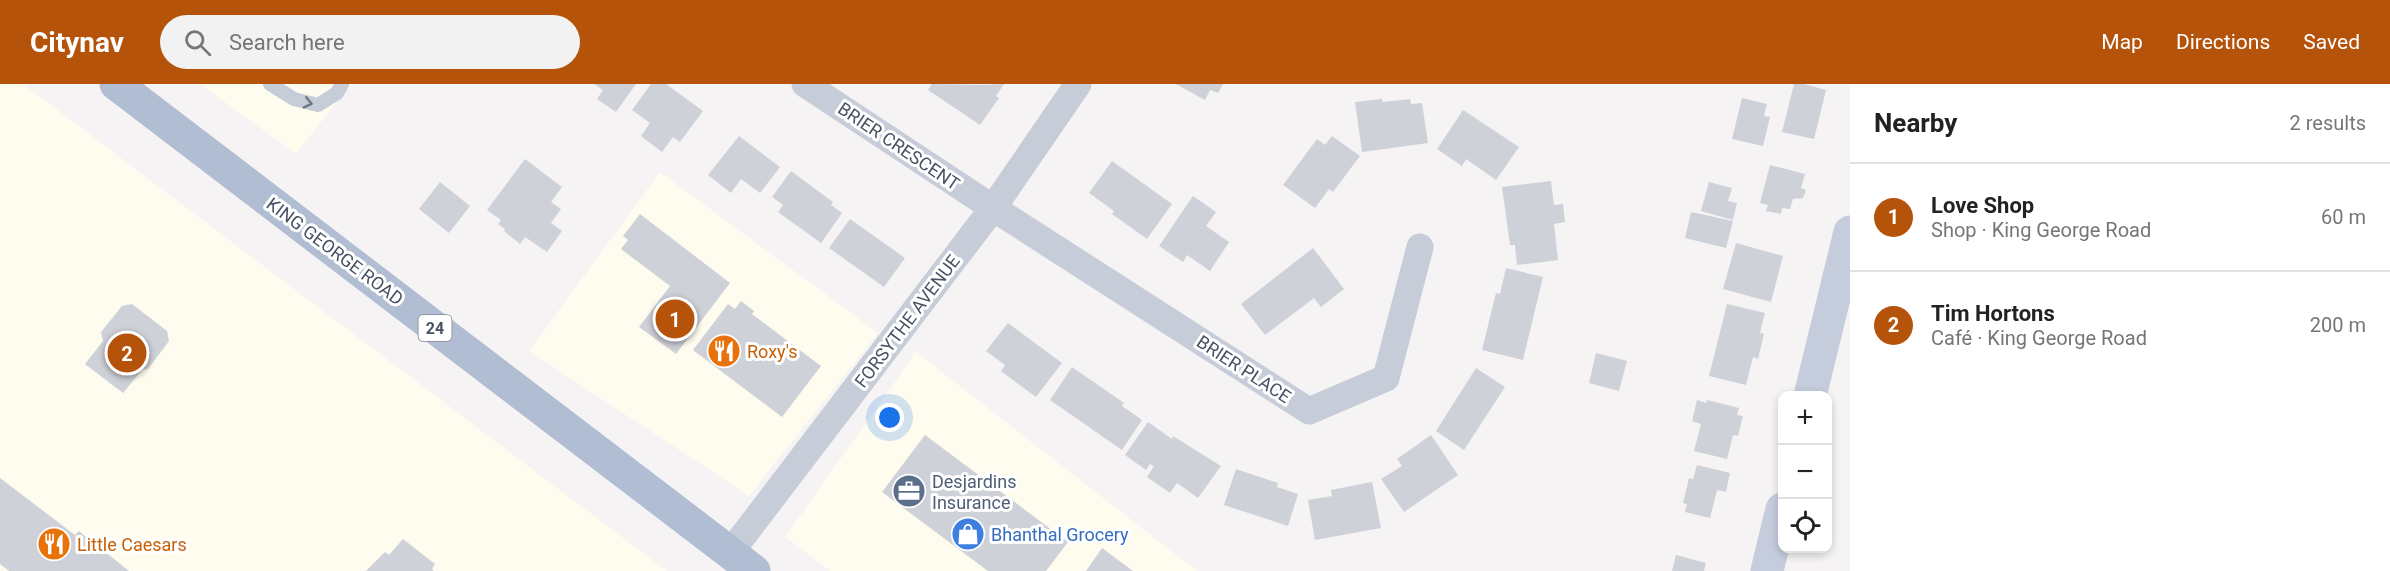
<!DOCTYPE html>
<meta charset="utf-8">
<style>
body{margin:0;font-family:Roboto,sans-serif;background:#f2f2f2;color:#222}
.controls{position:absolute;right:18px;bottom:18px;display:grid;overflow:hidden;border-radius:12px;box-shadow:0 3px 9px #0003}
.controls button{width:54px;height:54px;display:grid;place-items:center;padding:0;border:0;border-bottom:2px solid #e0e0e0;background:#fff;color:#222;font:30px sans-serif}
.you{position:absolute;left:890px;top:334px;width:21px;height:21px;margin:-15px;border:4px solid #fff;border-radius:50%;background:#1a73e8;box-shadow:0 0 0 9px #1a73e833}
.badge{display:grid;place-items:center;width:39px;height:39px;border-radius:50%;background:#b45309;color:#fff;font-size:20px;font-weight:700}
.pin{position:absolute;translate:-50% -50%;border:3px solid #fff;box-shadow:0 2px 6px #0006}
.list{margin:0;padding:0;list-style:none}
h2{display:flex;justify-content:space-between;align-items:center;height:78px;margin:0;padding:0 24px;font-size:26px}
h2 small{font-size:20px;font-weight:400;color:#767676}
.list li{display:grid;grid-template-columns:39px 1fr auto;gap:18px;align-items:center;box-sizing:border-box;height:108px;padding:0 24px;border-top:2px solid #e0e0e0}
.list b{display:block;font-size:22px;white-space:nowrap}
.list p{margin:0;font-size:20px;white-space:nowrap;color:#767676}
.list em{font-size:20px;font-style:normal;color:#767676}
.icon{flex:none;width:33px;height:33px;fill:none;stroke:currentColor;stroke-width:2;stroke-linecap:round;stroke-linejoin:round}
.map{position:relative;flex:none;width:1850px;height:487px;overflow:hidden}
header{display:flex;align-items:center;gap:36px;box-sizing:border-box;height:84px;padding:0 30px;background:#b45309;color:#fff}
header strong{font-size:28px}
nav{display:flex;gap:33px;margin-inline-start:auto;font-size:21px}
.search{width:420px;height:54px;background:#f2f2f2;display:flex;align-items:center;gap:15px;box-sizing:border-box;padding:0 21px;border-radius:33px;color:#767676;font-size:22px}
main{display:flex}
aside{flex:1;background:#fff}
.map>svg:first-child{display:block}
.commercial{fill:#fefcee}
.building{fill:#cfd1d8}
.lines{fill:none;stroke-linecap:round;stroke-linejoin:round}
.service{stroke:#c6ccd8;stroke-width:14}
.minor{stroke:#c6ccd8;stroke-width:27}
.secondary{stroke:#c5ccdc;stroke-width:33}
.primary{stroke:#b1bdd2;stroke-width:33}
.oneway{stroke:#6e7785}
.labels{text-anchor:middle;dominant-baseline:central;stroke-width:6;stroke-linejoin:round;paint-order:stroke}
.shield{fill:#fff;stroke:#808691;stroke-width:1.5}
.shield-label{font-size:16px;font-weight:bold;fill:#495262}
.street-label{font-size:18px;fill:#495262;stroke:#fff}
.food-label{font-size:18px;fill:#c56008;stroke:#fff;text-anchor:start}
.service-label{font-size:18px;fill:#4e5e75;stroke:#fff;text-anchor:start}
.shop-label{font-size:18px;fill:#366cbe;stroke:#fff;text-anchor:start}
</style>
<header>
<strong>Citynav</strong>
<div class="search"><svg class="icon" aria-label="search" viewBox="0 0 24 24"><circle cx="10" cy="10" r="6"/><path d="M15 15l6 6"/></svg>Search here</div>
<nav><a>Map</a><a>Directions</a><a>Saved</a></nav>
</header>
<main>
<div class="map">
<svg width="1850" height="487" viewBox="0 0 1850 487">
<rect width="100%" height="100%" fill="#f5f3f3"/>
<path class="commercial" d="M 0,0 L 23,0 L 667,487 L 0,487 Z
M 200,0 L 351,0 L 296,70 Z
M 660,88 L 878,249 L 749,412 L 529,267 Z
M 916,268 L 1197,487 L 830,487 L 785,453 Z"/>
<path class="building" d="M 594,0 L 636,0 L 616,28 L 597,15 L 603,6 Z
M 651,0 L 666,0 L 703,27 L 680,58 L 673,53 L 662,68 L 641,52 L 650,39 L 632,26 Z
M 932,0 L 983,1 L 1004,0 L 996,12 L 999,14 L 980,41 L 928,6 Z
M 1176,0 L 1223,0 L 1218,9 L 1210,6 L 1205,16 Z
M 1794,0 L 1804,0 L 1826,6 L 1814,55 L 1782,48 Z
M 1742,14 L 1767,20 L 1764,32 L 1770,33 L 1763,62 L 1732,55 Z
M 1382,15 L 1382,18 L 1410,15 L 1411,20 L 1422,19 L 1428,59 L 1362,68 L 1355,18 Z
M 1463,26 L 1519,63 L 1496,96 L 1466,75 L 1462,82 L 1437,65 Z
M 739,52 L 780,83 L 760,109 L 741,95 L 731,109 L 708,91 Z
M 1332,52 L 1360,72 L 1333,108 L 1329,105 L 1315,124 L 1283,101 L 1317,55 L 1325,61 Z
M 525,75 L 562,103 L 551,118 L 561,125 L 551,139 L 562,147 L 547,168 L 525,153 L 520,160 L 504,147 L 505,145 L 498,140 L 501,136 L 487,126 Z
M 1112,77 L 1172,120 L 1147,155 L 1112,130 L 1114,127 L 1089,109 Z
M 1770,81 L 1805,90 L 1801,104 L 1806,106 L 1803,114 L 1793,115 L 1790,125 L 1782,124 L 1781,130 L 1766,127 L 1768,121 L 1760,119 Z
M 791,87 L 833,118 L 831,121 L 842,129 L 821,159 L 778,128 L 783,121 L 772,113 Z
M 1551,97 L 1554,121 L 1563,120 L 1565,138 L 1554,140 L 1558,176 L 1517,181 L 1515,161 L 1510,161 L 1502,103 Z
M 440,98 L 470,122 L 449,149 L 419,125 Z
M 1709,98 L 1732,104 L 1728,117 L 1737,119 L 1733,136 L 1701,127 Z
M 1193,112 L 1216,128 L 1206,142 L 1229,158 L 1210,187 L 1187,171 L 1183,178 L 1159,162 Z
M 1691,128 L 1733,137 L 1726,164 L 1685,154 Z
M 640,130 L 730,199 L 676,270 L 639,243 L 670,202 L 621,165 L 628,156 L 623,152 Z
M 850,135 L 905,174 L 884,203 L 829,164 Z
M 1736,159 L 1783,172 L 1771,218 L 1723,205 Z
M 1313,164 L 1344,205 L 1321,223 L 1314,214 L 1265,251 L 1241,220 Z
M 1506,184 L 1543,193 L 1523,276 L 1482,266 L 1496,209 L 1500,210 Z
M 741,217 L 754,227 L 752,230 L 821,282 L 782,333 L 693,266 L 728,220 L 735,225 Z
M 132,220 L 167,247 L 169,257 L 148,285 L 142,286 L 123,309 L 85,280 L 103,257 L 101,248 L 122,222 Z
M 1727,220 L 1765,229 L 1760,249 L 1764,250 L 1758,275 L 1753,273 L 1746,301 L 1709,292 Z
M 1008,239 L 1062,279 L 1036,313 L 1001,287 L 1005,281 L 986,267 Z
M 1596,269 L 1627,277 L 1619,307 L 1589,299 Z
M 1072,283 L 1124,319 L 1122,322 L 1142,336 L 1122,366 L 1050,316 Z
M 1476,284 L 1505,303 L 1464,366 L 1436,347 Z
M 1697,316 L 1706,319 L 1707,316 L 1739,324 L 1737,331 L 1743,332 L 1738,352 L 1733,351 L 1727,375 L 1694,367 L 1701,340 L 1692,337 Z
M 1148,338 L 1172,355 L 1173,352 L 1221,382 L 1198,414 L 1177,399 L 1170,409 L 1147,393 L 1154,382 L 1150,380 L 1146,386 L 1125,371 Z
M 925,351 L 1068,458 L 1046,487 L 988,487 L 882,408 Z
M 1431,351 L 1458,391 L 1404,428 L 1381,395 L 1402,382 L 1397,375 Z
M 1697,381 L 1730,389 L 1726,408 L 1717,406 L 1710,434 L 1685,428 L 1687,420 L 1683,419 L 1689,394 L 1693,395 Z
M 1236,385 L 1278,399 L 1277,403 L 1298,410 L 1288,442 L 1224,421 Z
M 0,394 L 75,451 L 79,447 L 129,487 L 9,487 L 0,480 Z
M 1372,398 L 1381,444 L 1315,456 L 1308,416 L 1332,412 L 1331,406 Z
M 403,455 L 435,480 L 432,485 L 434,487 L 366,487 L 385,468 L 389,471 Z
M 1102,464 L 1133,487 L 1086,487 Z
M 1676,471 L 1706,479 L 1704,487 L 1672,487 Z"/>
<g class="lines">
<path class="service" d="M 270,0 L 294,15 L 318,21 L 337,9 L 342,0"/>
<path class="minor" d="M 805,0 L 993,124 L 1309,327 L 1386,294 L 1420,163
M 730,469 L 993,124 L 1078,0"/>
<path class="secondary" d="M 1810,312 L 1850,148
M 1767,487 L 1782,425"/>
<path class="primary" d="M 116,0 L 754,487"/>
</g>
<defs><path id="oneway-chevron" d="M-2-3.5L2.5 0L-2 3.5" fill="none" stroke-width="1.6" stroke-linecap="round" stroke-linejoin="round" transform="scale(1.5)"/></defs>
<use class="oneway" href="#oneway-chevron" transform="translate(308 19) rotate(13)"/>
<defs>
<symbol id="restaurant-disc" viewBox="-11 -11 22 22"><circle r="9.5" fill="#e8710a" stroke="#fff"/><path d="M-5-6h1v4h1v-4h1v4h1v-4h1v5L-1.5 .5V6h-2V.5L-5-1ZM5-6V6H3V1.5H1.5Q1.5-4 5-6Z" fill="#fff"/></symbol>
<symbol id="office-disc" viewBox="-11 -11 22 22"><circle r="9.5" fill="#5c6f8a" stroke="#fff"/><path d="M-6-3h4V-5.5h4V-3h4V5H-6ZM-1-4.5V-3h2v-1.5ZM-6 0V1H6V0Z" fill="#fff"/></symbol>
<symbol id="shop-disc" viewBox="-11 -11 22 22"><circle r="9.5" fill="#3f7fe0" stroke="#fff"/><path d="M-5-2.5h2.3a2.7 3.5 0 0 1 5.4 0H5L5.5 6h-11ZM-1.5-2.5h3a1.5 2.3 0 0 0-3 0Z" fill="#fff"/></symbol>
</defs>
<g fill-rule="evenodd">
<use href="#restaurant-disc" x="705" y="248" width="38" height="38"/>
<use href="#office-disc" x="890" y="388" width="38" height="38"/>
<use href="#shop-disc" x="949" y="431" width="38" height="38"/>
<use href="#restaurant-disc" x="35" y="441" width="38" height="38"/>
</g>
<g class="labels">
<rect class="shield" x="418.5" y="231" width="33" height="26" rx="4.5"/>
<g class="shield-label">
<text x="435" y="244">24</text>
</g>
<g class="street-label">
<text transform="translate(899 62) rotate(34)">BRIER CRESCENT</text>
<text transform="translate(335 167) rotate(37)">KING GEORGE ROAD</text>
<text transform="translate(907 237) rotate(-53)">FORSYTHE AVENUE</text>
<text transform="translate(1244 285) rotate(33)">BRIER PLACE</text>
</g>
<g class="food-label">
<text x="747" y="267">Roxy's</text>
<text x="77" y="460">Little Caesars</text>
</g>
<g class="service-label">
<text x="932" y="397">Desjardins<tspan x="932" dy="21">Insurance</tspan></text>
</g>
<g class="shop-label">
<text x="991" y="450">Bhanthal Grocery</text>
</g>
</g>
</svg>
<div class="controls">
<button>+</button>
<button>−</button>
<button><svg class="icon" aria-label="locate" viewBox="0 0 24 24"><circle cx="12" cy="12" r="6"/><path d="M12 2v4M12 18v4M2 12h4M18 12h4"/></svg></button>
</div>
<div class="you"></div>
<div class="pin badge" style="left:675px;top:235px">1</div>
<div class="pin badge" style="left:127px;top:269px">2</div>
</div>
<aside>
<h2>Nearby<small>2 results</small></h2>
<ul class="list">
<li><span class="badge">1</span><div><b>Love Shop</b><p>Shop · King George Road</p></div><em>60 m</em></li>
<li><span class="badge">2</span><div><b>Tim Hortons</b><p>Café · King George Road</p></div><em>200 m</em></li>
</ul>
</aside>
</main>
